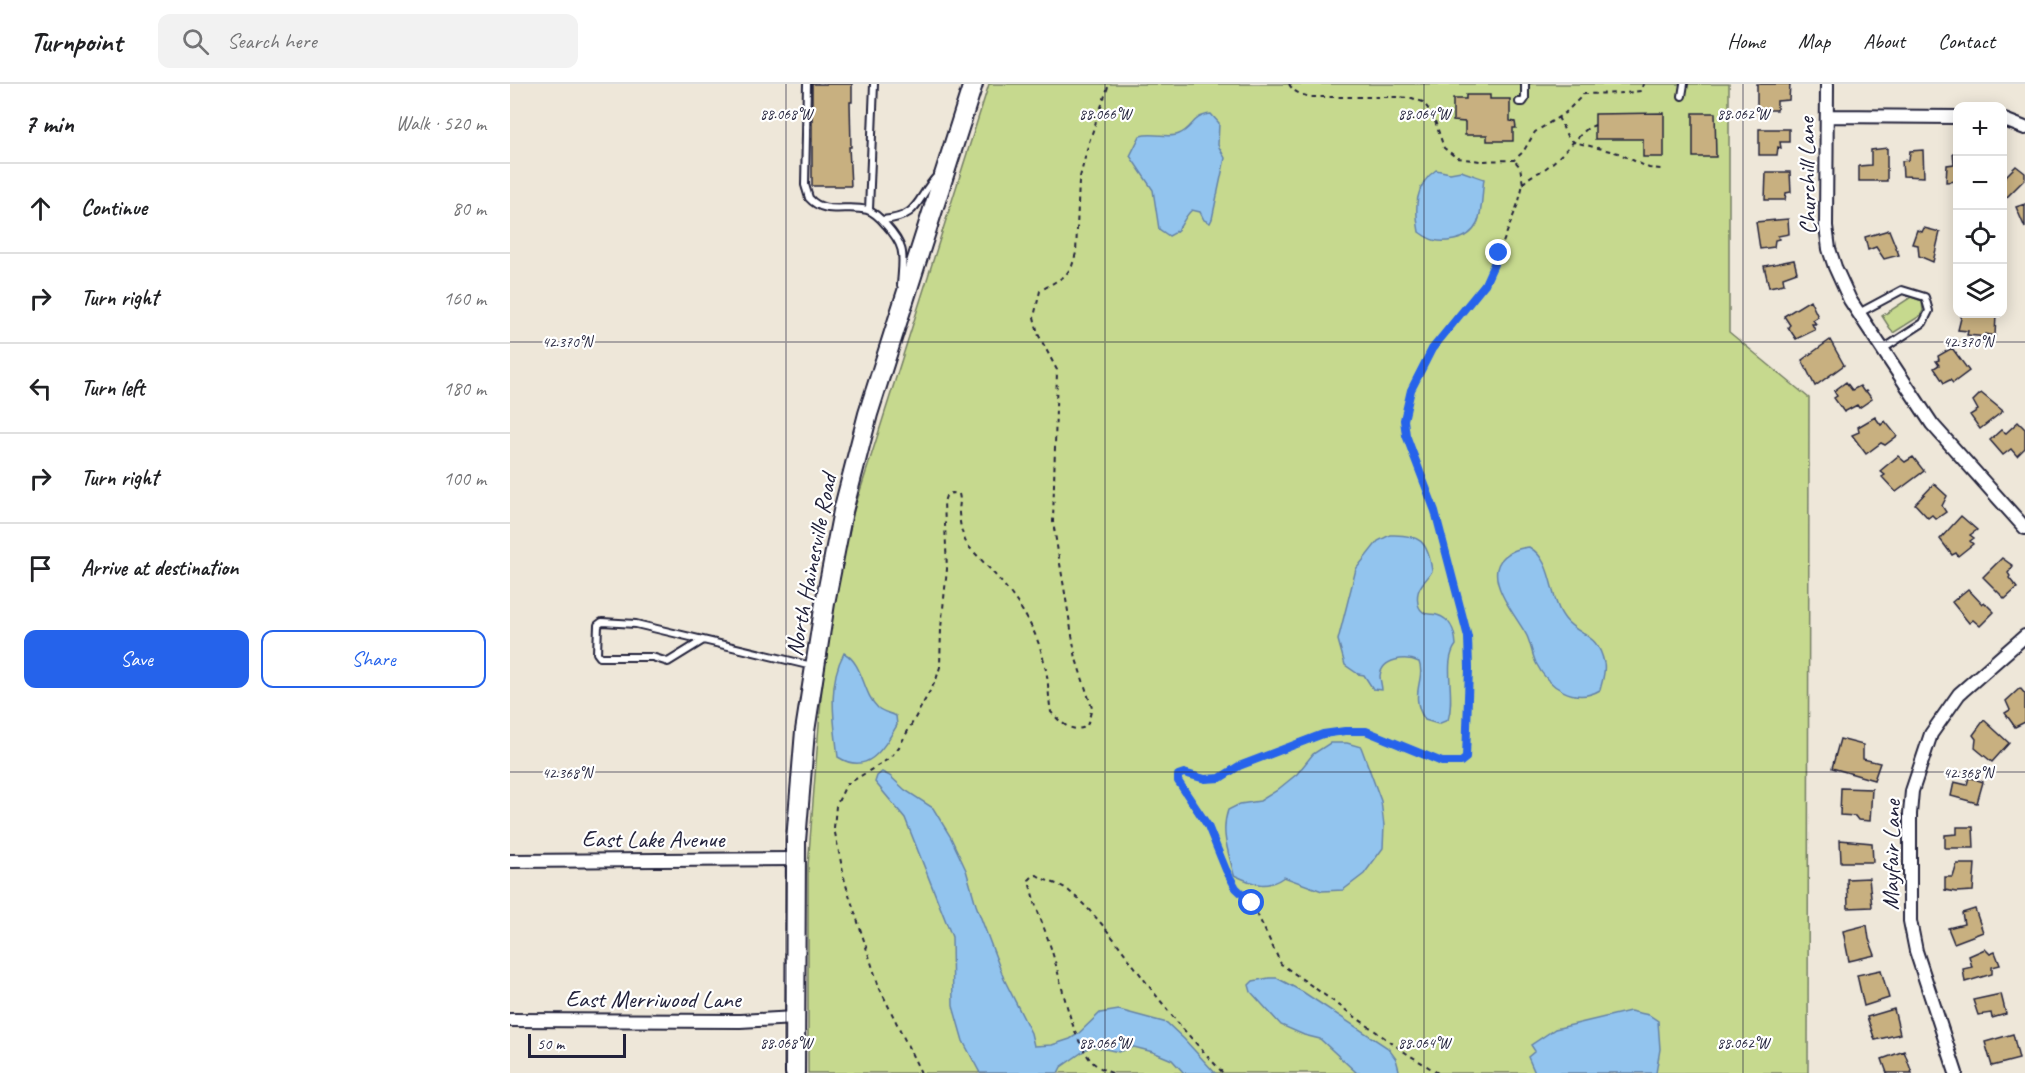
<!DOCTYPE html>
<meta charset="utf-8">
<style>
body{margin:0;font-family:Caveat,sans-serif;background:#f2f2f2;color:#202124}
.controls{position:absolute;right:18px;top:18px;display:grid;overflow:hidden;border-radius:12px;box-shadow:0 3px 15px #0003}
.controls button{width:54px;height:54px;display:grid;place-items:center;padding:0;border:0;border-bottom:2px solid #e0e0e0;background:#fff;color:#202124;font:30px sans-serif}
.scale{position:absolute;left:18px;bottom:15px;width:98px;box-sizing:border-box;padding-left:6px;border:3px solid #22223b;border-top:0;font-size:16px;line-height:21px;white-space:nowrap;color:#22223b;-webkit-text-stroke:4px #fff;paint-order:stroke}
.stop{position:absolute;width:18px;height:18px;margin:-14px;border:4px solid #2563eb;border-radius:50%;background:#fff}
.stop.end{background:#2563eb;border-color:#fff;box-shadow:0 2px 6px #0008}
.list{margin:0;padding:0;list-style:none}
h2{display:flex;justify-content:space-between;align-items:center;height:78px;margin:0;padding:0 24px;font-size:26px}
h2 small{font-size:20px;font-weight:400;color:#757577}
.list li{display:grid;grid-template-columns:39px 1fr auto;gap:18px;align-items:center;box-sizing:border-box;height:90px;padding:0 24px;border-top:2px solid #e0e0e0}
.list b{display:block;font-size:22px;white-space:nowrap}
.list em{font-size:20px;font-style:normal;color:#757577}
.actions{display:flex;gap:12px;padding:18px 24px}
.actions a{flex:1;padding:14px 0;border:2px solid #2563eb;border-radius:12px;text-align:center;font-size:21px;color:#2563eb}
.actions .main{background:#2563eb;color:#fff}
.icon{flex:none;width:33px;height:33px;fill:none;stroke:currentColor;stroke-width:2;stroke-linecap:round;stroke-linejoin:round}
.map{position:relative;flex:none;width:1515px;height:989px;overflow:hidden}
header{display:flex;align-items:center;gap:36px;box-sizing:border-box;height:84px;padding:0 30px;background:#fff;border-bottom:2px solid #e0e0e0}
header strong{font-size:28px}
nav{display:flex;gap:33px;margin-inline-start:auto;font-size:21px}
.search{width:420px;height:54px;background:#f2f2f2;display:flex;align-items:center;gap:15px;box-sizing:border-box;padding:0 21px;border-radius:12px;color:#757577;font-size:22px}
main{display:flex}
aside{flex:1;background:#fff}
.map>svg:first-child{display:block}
.green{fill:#c6d98e;stroke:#747e64;stroke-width:1.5}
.water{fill:#92c4ee;stroke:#6583a6;stroke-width:1.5}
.building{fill:#c8b080;stroke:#22223b;stroke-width:1.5}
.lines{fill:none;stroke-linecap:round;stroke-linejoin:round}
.service-casing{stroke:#22223b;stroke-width:10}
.minor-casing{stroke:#22223b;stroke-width:16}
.secondary-casing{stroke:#22223b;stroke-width:22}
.path{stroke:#22223b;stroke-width:2;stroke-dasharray:4.5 4.5;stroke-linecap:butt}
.service{stroke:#fff;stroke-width:6}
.minor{stroke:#fff;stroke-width:12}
.secondary{stroke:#fff;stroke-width:18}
.route{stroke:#2563eb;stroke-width:8}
.ticks{fill:none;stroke:#22223b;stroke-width:1.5;stroke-opacity:0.45}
.labels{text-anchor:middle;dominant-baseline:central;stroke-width:4.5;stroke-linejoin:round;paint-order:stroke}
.street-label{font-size:24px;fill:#22223b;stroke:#fff}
.ticks-label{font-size:15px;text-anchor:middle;fill:#22223b;stroke:#fff;stroke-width:4.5;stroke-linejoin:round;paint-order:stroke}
</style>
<header>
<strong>Turnpoint</strong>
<div class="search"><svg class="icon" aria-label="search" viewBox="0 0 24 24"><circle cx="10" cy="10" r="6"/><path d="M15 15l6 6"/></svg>Search here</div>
<nav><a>Home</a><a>Map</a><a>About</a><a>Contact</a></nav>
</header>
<main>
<aside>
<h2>7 min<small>Walk · 520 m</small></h2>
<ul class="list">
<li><svg class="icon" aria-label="ahead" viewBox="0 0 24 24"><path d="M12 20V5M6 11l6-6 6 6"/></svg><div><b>Continue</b></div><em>80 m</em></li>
<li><svg class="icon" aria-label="right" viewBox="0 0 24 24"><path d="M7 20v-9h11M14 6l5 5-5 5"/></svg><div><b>Turn right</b></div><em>160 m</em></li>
<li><svg class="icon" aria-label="left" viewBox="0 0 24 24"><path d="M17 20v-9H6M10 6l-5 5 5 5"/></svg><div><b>Turn left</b></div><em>180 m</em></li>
<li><svg class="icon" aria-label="right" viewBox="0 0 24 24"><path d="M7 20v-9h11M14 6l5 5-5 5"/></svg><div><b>Turn right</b></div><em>100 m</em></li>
<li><svg class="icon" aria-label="arrive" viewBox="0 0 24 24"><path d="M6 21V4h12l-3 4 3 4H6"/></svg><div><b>Arrive at destination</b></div></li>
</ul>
<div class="actions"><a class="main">Save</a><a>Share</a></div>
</aside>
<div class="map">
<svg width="1515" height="989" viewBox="0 0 1515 989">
<rect width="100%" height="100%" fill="#eee7d9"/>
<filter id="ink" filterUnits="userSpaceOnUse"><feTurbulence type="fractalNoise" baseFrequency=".0167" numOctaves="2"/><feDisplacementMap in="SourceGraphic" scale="12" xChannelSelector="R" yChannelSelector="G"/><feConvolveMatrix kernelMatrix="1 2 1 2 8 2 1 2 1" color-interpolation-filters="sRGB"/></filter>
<g filter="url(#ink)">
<path class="green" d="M 479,0 L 1219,0 L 1219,248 L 1299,314 L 1298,989 L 298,989 L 298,782 L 312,602 L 328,496 L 344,426 Z
M 1401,213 L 1412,217 L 1413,227 L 1410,232 L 1383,249 L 1372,232 Z"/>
<path class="water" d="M 701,30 L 709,39 L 708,61 L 715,74 L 702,135 L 700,139 L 694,136 L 690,128 L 682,126 C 672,134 673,146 659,152 L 649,145 L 643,106 L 620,72 L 630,52 C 644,48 659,55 669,50 C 684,44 681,32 701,30 Z
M 926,86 L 940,89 L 951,87 L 974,95 C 970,121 976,150 944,156 C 928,159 921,157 909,148 C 905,125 904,101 926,86 Z
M 880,451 C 910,450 918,457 922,487 C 919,493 914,497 911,502 C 906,509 906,523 913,528 C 918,532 922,529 927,531 C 941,535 945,547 946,561 C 932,579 946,611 938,636 L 928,640 L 915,636 C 898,610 916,596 909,578 C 896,572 872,574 870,592 C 870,596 872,602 872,606 L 863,605 L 854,591 L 848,590 L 835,581 L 828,556 L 846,485 L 868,457 Z
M 1019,463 C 1045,478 1038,514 1055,535 C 1069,553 1088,548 1094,579 C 1096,587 1092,598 1090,606 C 1065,621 1038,603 1026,579 C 1022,570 1021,561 1017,552 C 1008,535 983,506 987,485 C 990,471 1006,464 1019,463 Z
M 334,569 C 354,580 352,609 368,624 C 373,628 380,629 386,632 L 387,641 C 373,665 358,692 328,673 C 324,639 317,600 334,569 Z
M 820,659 L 837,659 L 851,663 L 871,717 L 874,742 L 873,764 L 854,790 L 833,806 L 812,807 L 774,793 C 756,806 743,800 724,791 C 719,769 710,749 718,726 L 730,720 L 750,717 L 766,707 L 787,690 L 803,670 Z
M 372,688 L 380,692 L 395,706 L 423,724 L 440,752 L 456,786 L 466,821 L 494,895 L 521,949 L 524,962 L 542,961 L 560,955 L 568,950 L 590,929 L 609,926 L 657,939 L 674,955 L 705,989 L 674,989 L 662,976 L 643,968 L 624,963 L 609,968 L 581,962 L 551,983 L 548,989 L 470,989 L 453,957 L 443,922 L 442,853 L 395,734 L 365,698 L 367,692 Z
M 759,894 L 767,894 L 793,908 L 878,964 L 886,975 L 889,986 L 887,989 L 847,989 L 810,955 L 794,951 L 771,941 L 741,908 L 739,901 L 743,897 Z
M 1120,927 L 1139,931 L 1148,937 L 1150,965 L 1146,989 L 1025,989 L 1018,973 L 1025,967 L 1021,961 L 1045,945 Z"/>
<path class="building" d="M 302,0 L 342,0 L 342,18 L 340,18 L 341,63 L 339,63 L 341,102 L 302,102 Z
M 1247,0 L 1280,0 L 1279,16 L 1267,17 L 1267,26 L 1247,26 Z
M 956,11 L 980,11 L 980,15 L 1000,15 L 1000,37 L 1005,38 L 1006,44 L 1003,44 L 1003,57 L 977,57 L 977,51 L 955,51 L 955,38 L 943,37 L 943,15 L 956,15 Z
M 1154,29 L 1154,73 L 1133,73 L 1133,55 L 1085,55 L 1085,30 Z
M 1183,29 L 1205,29 L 1206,73 L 1183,73 Z
M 1249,45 L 1279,45 L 1279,58 L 1270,58 L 1271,64 L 1268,63 L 1267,71 L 1249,71 Z
M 1377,64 L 1377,97 L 1349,97 L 1349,82 L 1361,81 L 1361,66 Z
M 1413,66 L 1414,93 L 1393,92 L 1392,77 L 1399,76 L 1400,67 Z
M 1443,69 L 1448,69 L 1448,97 L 1436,98 L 1437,81 L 1444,80 Z
M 1506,82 L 1515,89 L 1515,95 L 1495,115 L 1492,113 L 1492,92 L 1494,94 Z
M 1256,88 L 1280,88 L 1281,108 L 1276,109 L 1275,116 L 1255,116 Z
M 1515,120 L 1515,144 L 1506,123 Z
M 1278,135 L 1279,150 L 1268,152 L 1269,155 L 1265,156 L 1264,163 L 1250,165 L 1246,138 Z
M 1414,144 L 1430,148 L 1423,178 L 1409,172 L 1408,161 L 1402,160 L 1407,146 L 1412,148 Z
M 1379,146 L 1389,171 L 1374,175 L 1366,163 L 1358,166 L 1355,153 Z
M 1284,176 L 1287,188 L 1273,193 L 1274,200 L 1259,203 L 1254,182 Z
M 1300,216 L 1308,233 L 1303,236 L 1306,240 L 1302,240 L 1305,246 L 1286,255 L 1278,243 L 1280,241 L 1274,232 Z
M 1452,230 L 1486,230 L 1485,252 L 1476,250 L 1477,253 L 1457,251 L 1458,247 L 1448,246 Z
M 1320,256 L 1334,281 L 1305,302 L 1292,276 Z
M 1442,264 L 1459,287 L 1443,299 L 1440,296 L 1434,299 L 1424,284 L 1429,281 L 1426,277 L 1429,276 L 1428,272 Z
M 1336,298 L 1342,306 L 1350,302 L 1354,308 L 1356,307 L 1362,315 L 1349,324 L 1347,321 L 1334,328 L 1324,314 L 1327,312 L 1324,307 Z
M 1471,309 L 1493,327 L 1470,345 L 1460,331 L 1468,326 L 1463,317 Z
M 1365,333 L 1371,341 L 1375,337 L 1387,352 L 1375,361 L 1371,359 L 1356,370 L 1342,351 L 1349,348 L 1348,343 Z
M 1508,338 L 1515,345 L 1515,364 L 1507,372 L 1501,365 L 1493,371 L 1480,356 L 1491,346 L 1496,349 Z
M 1388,372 L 1395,378 L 1403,373 L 1414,387 L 1386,408 L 1372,393 L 1375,391 L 1370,387 Z
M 1424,400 L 1437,412 L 1432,422 L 1436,428 L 1426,435 L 1422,431 L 1418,434 L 1405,420 Z
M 1451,432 L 1467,446 L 1460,451 L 1464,454 L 1460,457 L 1463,460 L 1448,472 L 1446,469 L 1442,471 L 1430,455 Z
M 1492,474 L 1503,482 L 1498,489 L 1500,492 L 1499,494 L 1507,504 L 1495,515 L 1473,493 Z
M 1458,505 L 1472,520 L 1474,518 L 1484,528 L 1470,542 L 1463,536 L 1459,539 L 1442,518 Z
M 1510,604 L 1515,610 L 1515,638 L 1505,643 L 1495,629 L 1500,626 L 1496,617 Z
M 1474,636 L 1499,659 L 1482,678 L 1465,664 L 1466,655 L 1463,651 Z
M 1330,655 L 1353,661 L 1353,675 L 1370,679 L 1364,696 L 1322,684 Z
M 1459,693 L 1473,698 L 1467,719 L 1441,712 L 1444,698 L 1457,701 Z
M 1331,704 L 1362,705 L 1360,737 L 1348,736 L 1345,732 L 1330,731 Z
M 1447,743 L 1463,743 L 1464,764 L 1435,764 L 1435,751 L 1447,750 Z
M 1330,756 L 1362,759 L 1363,778 L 1331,778 Z
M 1447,780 L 1465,780 L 1463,807 L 1446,808 L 1435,806 L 1435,793 L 1443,793 Z
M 1359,794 L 1362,823 L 1338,824 L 1337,795 Z
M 1465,825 L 1473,848 L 1444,859 L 1438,844 L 1454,840 L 1452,829 Z
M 1357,841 L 1359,855 L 1365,871 L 1339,877 L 1333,847 Z
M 1475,865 L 1480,870 L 1485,868 L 1490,881 L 1482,883 L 1482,890 L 1455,898 L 1453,885 L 1462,883 L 1459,872 Z
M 1371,886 L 1379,914 L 1354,922 L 1347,891 Z
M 1491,910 L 1496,930 L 1482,934 L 1481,929 L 1468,931 L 1463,916 Z
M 1384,925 L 1390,950 L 1365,956 L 1357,933 Z
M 1503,950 L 1509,975 L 1482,982 L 1475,958 Z
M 1394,967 L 1402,989 L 1377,989 L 1372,975 Z"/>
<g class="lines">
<defs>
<path id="service" d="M 297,0 L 295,101 L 299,114 C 315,132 337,120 357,126 C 364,128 371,135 376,141 C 397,164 393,172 391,201
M 1172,12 L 1174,0
M 1009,18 L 1013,18 L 1015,15 L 1015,0
M 359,126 L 364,0
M 372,136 C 411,133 405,115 428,91
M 1349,229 L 1392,206 L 1415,213 L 1419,227 L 1413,239 L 1373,265
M 192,557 L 158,578 L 142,573 L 90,573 L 87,569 L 88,541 L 92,538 L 126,540 L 302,582"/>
<path id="minor" d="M 1317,0 L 1316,142 L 1319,165 L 1325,183 L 1340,216 L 1422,340 L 1515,444
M 1317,32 L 1448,33
M 1492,35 L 1515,44
M 0,777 L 286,775
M 0,936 L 230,937 L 285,934
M 1446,989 L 1406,867 L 1400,837 L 1400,730 L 1402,707 L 1421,650 L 1449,610 L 1515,552"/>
<path id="secondary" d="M 285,989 L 286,757 L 295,647 L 315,519 L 333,427 L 358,330 L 463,0"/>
</defs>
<use href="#service" class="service-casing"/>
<use href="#minor" class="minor-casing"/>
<use href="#secondary" class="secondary-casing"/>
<path class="path" d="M 779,0 C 784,9 792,11 801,13 L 886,13 L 902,14 L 913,18 L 923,31 L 934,64 L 947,74 L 970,77 L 1004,76 L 1013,68 L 1025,48 L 1055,29 L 1074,10 L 1115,9 L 1131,7 L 1133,0
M 1048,33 L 1057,52 L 1064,58 L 1108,69 L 1139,84 L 1151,85
M 1013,100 C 1019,91 1028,90 1036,84 C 1052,72 1063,57 1078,44 L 1085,41
M 411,989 L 369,903 L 335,798 L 324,744 L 326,722 L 336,701 L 380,674 L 389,663 L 426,596 L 430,583 L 431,544 L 437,485 L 434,418 L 436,412 L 442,409 L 449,410 C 451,417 449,422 449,429 C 450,441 452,452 458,462 C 492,497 525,532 535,582 C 539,597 538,613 541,628 C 551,639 562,650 577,642 L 582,624 L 566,575 L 543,438 L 547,286 L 528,250 L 524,233 L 530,207 L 555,192 L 562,182 L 566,169 L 569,97 L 579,58 L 599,0
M 602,989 C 591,985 583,981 577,971 C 560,946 552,900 543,871 C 536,846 524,822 519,796 L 523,792 L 527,791 C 538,799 550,799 559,807 C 597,839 622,882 653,920 C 671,944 693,967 713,989
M 928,989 L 896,969 L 771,880 L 742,819 L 726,804 L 716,786 L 698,742 L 668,697 L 668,691 L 674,689 L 695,695 L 709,694 L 729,682 L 813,650 L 835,647 L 856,647 L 932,678 L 951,678 L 956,674 L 958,553 L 925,427 L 901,367 L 896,351 L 894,336 L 901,306 L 922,265 L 975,200 L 989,169 L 1009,117 L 1013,100 L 1010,83 L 1004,76"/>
<use href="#service" class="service"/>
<use href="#minor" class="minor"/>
<use href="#secondary" class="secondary"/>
</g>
</g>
<g class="lines" filter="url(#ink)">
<path class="route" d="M 742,819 L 726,804 L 716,786 L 698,742 L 668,697 L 668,691 L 674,689 L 695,695 L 710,694 L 729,682 L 813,650 L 835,647 L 856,647 L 932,678 L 951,678 L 956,674 L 959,584 L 958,553 L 925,427 L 902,367 L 896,351 L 894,336 L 901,306 L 922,265 L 975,200 L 989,169"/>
</g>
<path class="ticks" d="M 276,0 L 276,989M 595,0 L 595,989M 914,0 L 914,989M 1233,0 L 1233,989M 0,258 L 1515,258M 0,688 L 1515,688"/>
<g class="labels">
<g class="street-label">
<text transform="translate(1297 92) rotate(-91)">Churchill Lane</text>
<text transform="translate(301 481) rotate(-79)">North Hainesville Road</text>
<text x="143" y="755">East Lake Avenue</text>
<text transform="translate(1381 771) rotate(-89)">Mayfair Lane</text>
<text x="143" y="915">East Merriwood Lane</text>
</g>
</g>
<g class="ticks-label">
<text x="276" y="35">88.068°W</text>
<text x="595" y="35">88.066°W</text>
<text x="914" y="35">88.064°W</text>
<text x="1233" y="35">88.062°W</text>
<text x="57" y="263">42.370°N</text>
<text x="1458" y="263">42.370°N</text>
<text x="57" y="694">42.368°N</text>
<text x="1458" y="694">42.368°N</text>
<text x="276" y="964">88.068°W</text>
<text x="595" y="964">88.066°W</text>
<text x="914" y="964">88.064°W</text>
<text x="1233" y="964">88.062°W</text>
</g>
</svg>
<div class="controls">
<button>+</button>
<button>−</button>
<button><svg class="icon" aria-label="locate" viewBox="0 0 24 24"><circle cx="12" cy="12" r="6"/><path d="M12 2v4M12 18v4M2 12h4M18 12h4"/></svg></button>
<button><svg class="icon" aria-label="layers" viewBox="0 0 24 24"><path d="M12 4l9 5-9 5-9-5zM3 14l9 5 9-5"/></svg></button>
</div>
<div class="scale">50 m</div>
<div class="stop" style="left:742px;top:819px"></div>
<div class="stop end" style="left:989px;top:169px"></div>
</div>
</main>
